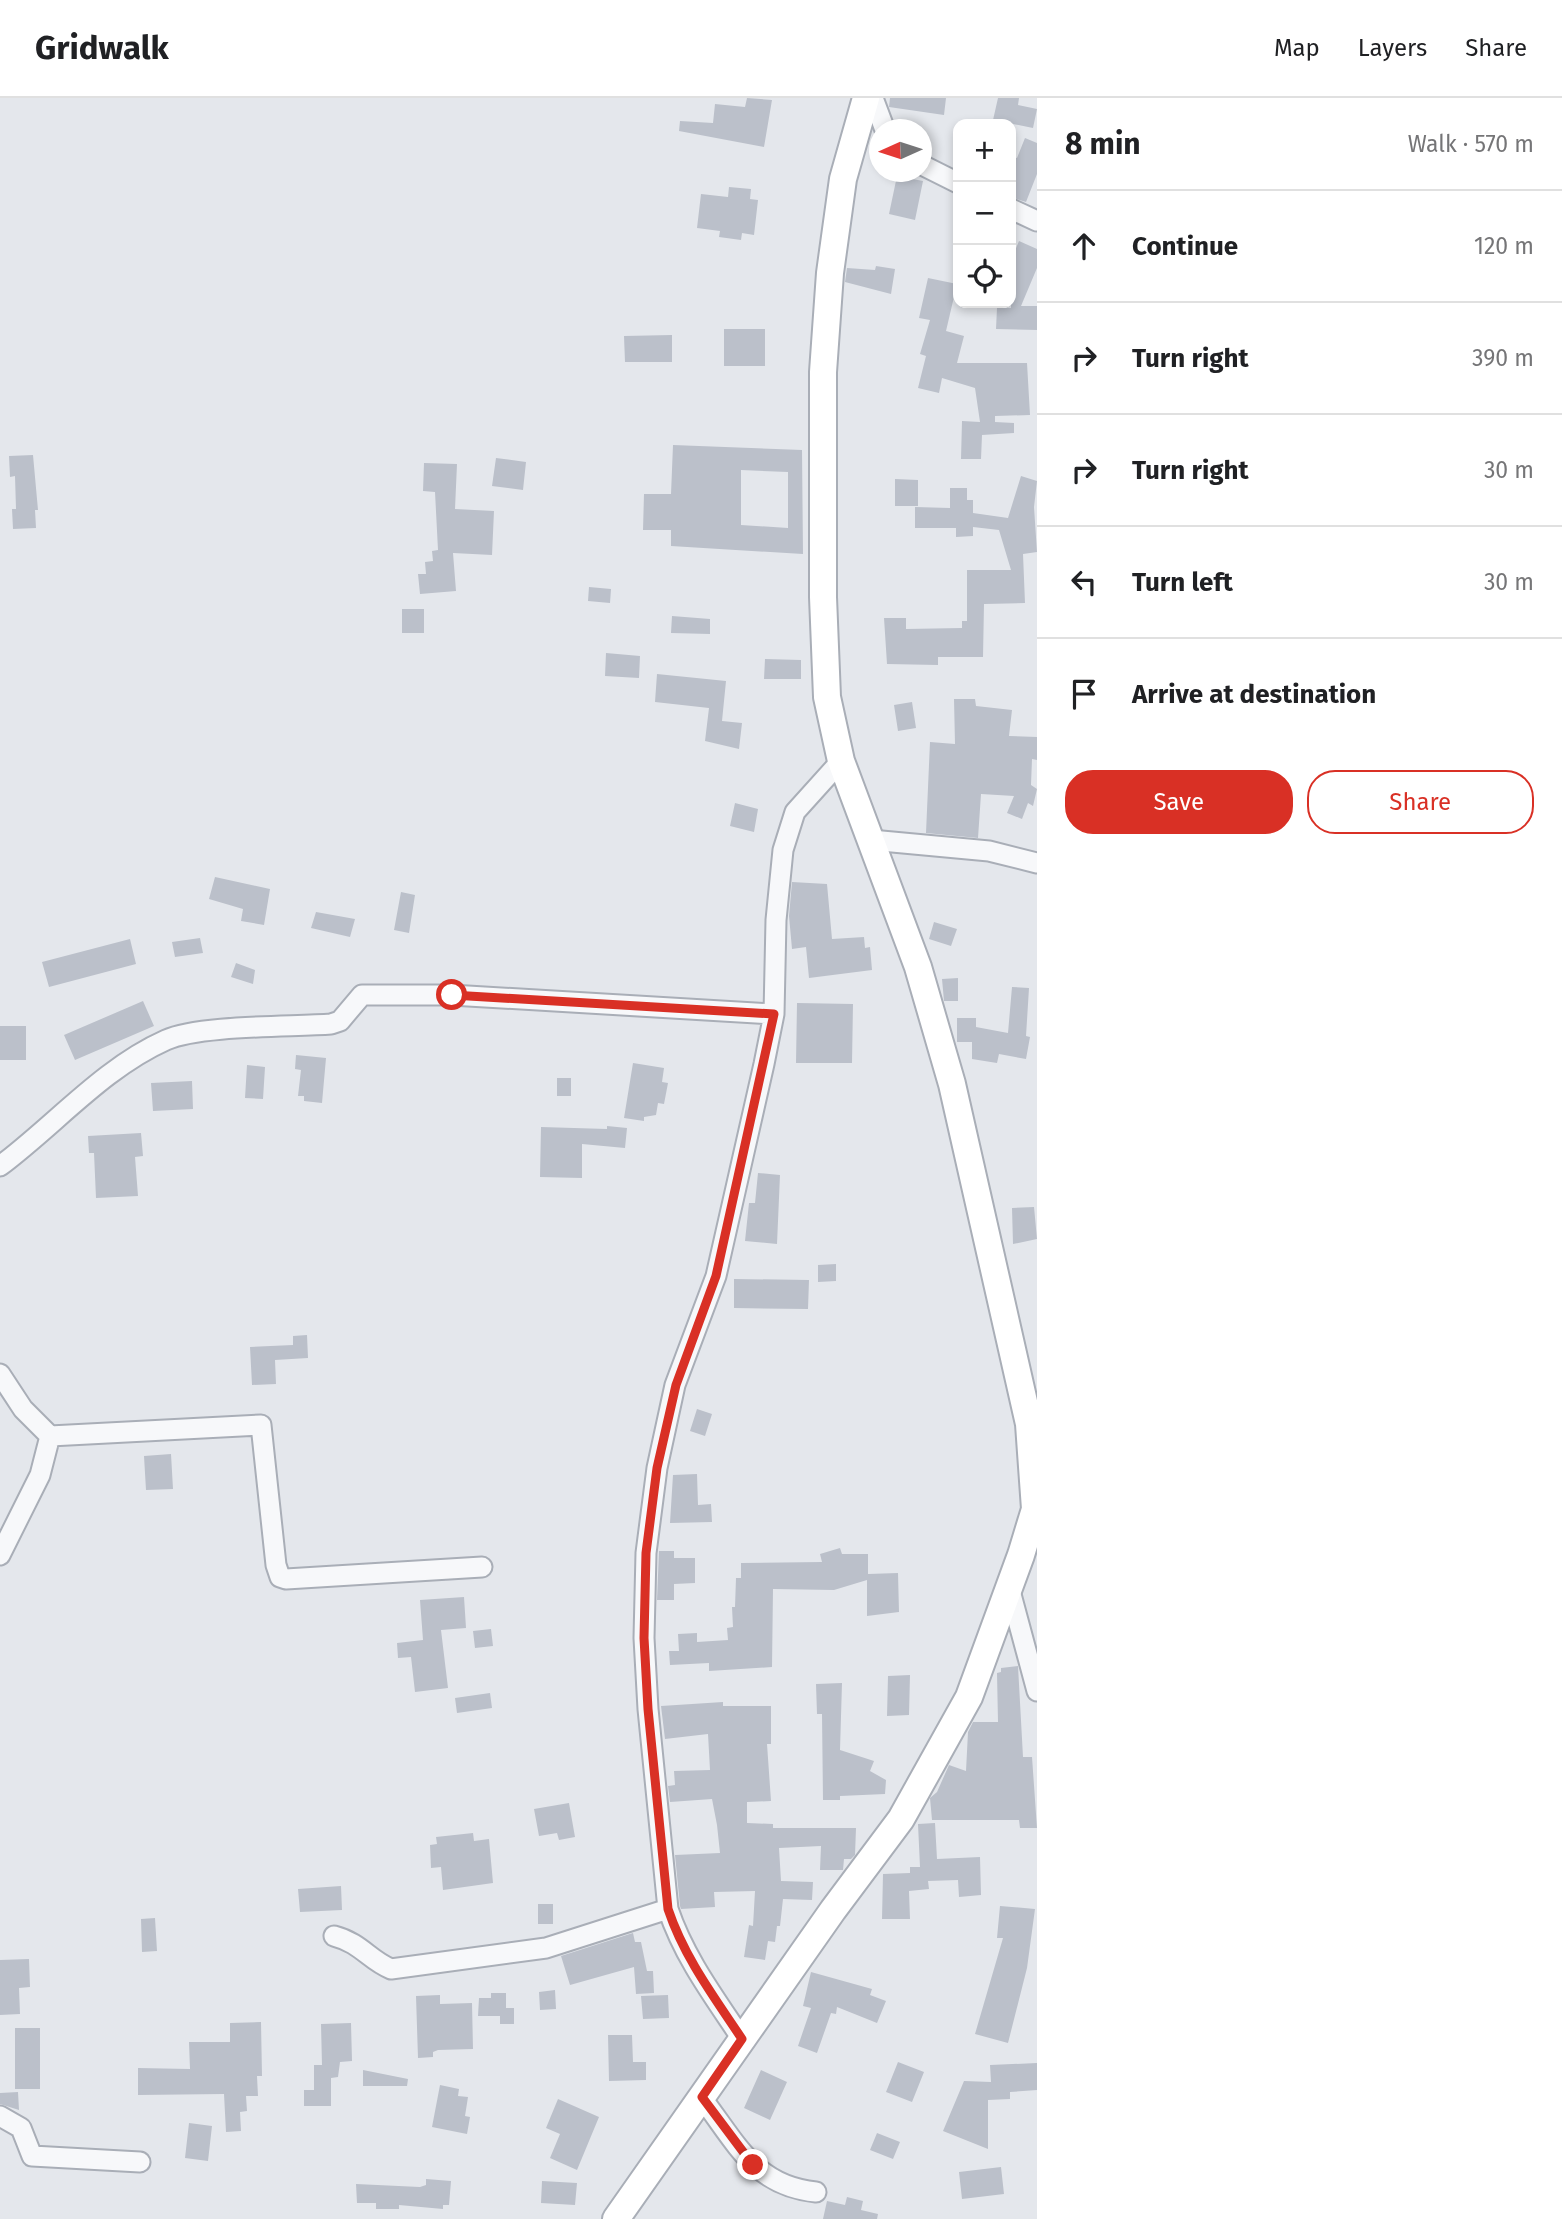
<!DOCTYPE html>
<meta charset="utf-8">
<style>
body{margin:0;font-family:"Fira Sans",sans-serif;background:#f2f2f2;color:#202124}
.controls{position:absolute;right:21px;top:21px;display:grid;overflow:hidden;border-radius:14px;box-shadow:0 4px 10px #0003}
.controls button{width:63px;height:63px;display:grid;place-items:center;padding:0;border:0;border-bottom:2px solid #e0e0e0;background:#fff;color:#202124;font:35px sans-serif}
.compass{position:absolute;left:869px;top:21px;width:63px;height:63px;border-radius:50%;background:#fff;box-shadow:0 4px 10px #0003;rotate:267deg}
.stop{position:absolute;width:21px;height:21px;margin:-16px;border:5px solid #d93025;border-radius:50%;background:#fff}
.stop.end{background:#d93025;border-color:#fff;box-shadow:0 2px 7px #0008}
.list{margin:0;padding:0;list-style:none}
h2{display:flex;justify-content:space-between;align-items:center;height:91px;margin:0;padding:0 28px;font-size:30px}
h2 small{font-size:23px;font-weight:400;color:#757577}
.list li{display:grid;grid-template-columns:46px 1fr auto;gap:21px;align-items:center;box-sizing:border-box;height:112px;padding:0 28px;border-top:2px solid #e0e0e0}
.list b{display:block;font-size:26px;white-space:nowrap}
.list em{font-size:23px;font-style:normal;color:#757577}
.actions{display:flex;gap:14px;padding:21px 28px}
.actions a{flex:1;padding:16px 0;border:2px solid #d93025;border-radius:28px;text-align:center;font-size:24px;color:#d93025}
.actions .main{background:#d93025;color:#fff}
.icon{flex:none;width:38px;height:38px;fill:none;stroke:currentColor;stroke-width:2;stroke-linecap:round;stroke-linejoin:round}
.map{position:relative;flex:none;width:1037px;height:2121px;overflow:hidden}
header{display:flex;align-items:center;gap:42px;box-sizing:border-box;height:98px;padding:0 35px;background:#fff;border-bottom:2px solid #e0e0e0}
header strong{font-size:33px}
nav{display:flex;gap:38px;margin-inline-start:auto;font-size:24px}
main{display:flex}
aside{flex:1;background:#fff}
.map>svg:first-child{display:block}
.building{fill:#bbc0ca;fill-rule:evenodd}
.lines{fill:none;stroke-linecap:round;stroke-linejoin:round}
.street-casing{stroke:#a9aeb7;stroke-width:23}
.secondary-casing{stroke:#a9aeb7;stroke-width:30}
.street{stroke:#f7f8fa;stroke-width:19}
.secondary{stroke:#fff;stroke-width:26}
.route{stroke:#d93025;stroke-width:9}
</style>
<header>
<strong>Gridwalk</strong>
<nav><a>Map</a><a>Layers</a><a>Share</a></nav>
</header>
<main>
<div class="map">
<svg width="1037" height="2121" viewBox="0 0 1037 2121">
<rect width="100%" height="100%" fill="#e4e7ec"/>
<path class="building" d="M 747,0 L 772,2 L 764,49 L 679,33 L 680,23 L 713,25 L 715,6 L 745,9 Z
M 890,0 L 946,0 L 944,17 L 889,9 Z
M 998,0 L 1019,0 L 1018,7 L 1037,11 L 1033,30 L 993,22 Z
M 1025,40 L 1037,45 L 1037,76 L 1026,104 L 1011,99 L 1011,58 L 1017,60 Z
M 897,78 L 923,83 L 915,122 L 889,116 Z
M 729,89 L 751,91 L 750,101 L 758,102 L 754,137 L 742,135 L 741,142 L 719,139 L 720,133 L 697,130 L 701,96 L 728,99 Z
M 1019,143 L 1037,151 L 1037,170 L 1021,208 L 1037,208 L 1037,232 L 996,231 L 997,210 L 1011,210 L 1011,162 Z
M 876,168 L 895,171 L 891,196 L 845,184 L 847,170 L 875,172 Z
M 928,180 L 957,186 L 946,233 L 964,238 L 957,265 L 1027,265 L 1030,317 L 995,318 L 995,324 L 1014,325 L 1014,335 L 982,337 L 981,361 L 961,361 L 962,323 L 980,324 L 975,290 L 942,280 L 939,295 L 918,290 L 926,258 L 920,256 L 930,222 L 919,220 Z
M 724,231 L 765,231 L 765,268 L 724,268 Z
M 672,237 L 672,264 L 625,264 L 624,238 Z
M 673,347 L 802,352 L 803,456 L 671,448 L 671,432 L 643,432 L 644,396 L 671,396 ZM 741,372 L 788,374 L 788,430 L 741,427 Z
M 33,357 L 38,412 L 35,412 L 36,430 L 13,431 L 12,411 L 16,411 L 15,378 L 10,379 L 9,358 Z
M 496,360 L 526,364 L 523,392 L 492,388 Z
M 424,365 L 457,366 L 455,411 L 494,413 L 492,457 L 453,455 L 456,493 L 420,496 L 418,476 L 426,476 L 425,464 L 433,463 L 432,453 L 438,452 L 435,394 L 423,393 Z
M 1021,378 L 1037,383 L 1034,409 L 1037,454 L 1023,456 L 1025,505 L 984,506 L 983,559 L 938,559 L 938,567 L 887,566 L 884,520 L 906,520 L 906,531 L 962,530 L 962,523 L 967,523 L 967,472 L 1011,472 L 999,432 L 973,429 L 973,438 L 956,439 L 956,430 L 915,430 L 915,409 L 950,410 L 950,390 L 967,390 L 967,402 L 973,402 L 973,415 L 1008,420 Z
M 895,381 L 918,382 L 918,408 L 895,408 Z
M 589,489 L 611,491 L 610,505 L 588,503 Z
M 402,511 L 424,511 L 424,535 L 402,535 Z
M 672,518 L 710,521 L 710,536 L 671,535 Z
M 606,555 L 640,558 L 639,580 L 605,578 Z
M 765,561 L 801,562 L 801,581 L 764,581 Z
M 657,576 L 726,583 L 722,623 L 742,625 L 739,651 L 705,643 L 709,610 L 655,604 Z
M 954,601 L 975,601 L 976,608 L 1012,612 L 1009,638 L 1037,639 L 1037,662 L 1032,661 L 1031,687 L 1037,691 L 1033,708 L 1028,705 L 1022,721 L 1007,715 L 1014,698 L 981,696 L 978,740 L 926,735 L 930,644 L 955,646 Z
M 912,604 L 916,630 L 898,633 L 894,607 Z
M 735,705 L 758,711 L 754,734 L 730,728 Z
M 215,779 L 270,791 L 264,827 L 241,823 L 243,811 L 209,801 Z
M 792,784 L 827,786 L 832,841 L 864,839 L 865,850 L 870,849 L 872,872 L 809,880 L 806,849 L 792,851 L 789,818 Z
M 401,794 L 415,797 L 409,835 L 394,832 Z
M 316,814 L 355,821 L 350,839 L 311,830 Z
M 934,824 L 957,831 L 951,848 L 929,841 Z
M 200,840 L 203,855 L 175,859 L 172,844 Z
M 130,841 L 136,866 L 49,889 L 42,864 Z
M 236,865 L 255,872 L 253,886 L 231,879 Z
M 958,880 L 958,903 L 944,903 L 942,881 Z
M 1012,889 L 1029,890 L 1026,938 L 1030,939 L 1026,961 L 999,956 L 997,965 L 972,961 L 972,944 L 957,944 L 957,920 L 976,920 L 976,929 L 1008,935 Z
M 143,903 L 154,928 L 75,962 L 64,937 Z
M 797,905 L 853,906 L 852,965 L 796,965 Z
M 0,928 L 26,928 L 26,962 L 0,962 Z
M 296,957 L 326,960 L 322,1005 L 304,1003 L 304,998 L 298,998 L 301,972 L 295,971 Z
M 633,965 L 664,970 L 662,984 L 668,985 L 664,1006 L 658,1005 L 656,1017 L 644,1019 L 644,1023 L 624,1020 Z
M 247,967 L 265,969 L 263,1001 L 245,1000 Z
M 557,980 L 571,980 L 571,998 L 557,998 Z
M 192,983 L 193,1011 L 153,1013 L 151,985 Z
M 607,1028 L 627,1030 L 625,1050 L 582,1046 L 582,1080 L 540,1079 L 541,1029 L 607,1031 Z
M 141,1035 L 143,1058 L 135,1059 L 138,1098 L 96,1100 L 94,1055 L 89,1055 L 88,1038 Z
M 758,1075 L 780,1077 L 777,1146 L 745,1143 L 749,1105 L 755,1105 Z
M 1034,1109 L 1037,1141 L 1013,1146 L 1012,1110 Z
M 836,1166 L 836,1183 L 818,1184 L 818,1167 Z
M 734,1181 L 809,1182 L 808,1211 L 734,1210 Z
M 307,1237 L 308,1260 L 275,1262 L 276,1286 L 252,1287 L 250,1249 L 293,1247 L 293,1238 Z
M 697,1311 L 712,1316 L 705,1338 L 690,1333 Z
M 171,1356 L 173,1391 L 146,1392 L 144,1358 Z
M 697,1376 L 698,1407 L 711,1406 L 712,1424 L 670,1425 L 673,1377 Z
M 840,1450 L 842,1456 L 868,1456 L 868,1476 L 898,1475 L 899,1514 L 867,1518 L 867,1482 L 834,1492 L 773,1491 L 772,1569 L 709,1573 L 709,1565 L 670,1567 L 669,1553 L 679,1553 L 678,1536 L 697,1535 L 697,1544 L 728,1542 L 727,1530 L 733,1529 L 732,1509 L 735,1509 L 736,1480 L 741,1480 L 741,1465 L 822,1464 L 820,1456 Z
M 659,1453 L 674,1453 L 674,1460 L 695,1460 L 695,1485 L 674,1486 L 674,1502 L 657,1502 Z
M 464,1499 L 466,1530 L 441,1532 L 448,1590 L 415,1594 L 411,1559 L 398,1560 L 397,1545 L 423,1542 L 420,1502 Z
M 491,1531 L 493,1548 L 475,1550 L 473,1533 Z
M 1018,1568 L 1023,1659 L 1032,1659 L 1037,1730 L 1020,1730 L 1019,1722 L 932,1722 L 930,1700 L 937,1694 L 949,1667 L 966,1673 L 968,1634 L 973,1624 L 998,1624 L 997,1575 L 1001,1574 L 1001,1570 Z
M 910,1577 L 909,1617 L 887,1618 L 888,1578 Z
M 842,1585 L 840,1652 L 874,1663 L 870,1673 L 886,1682 L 885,1696 L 840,1698 L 840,1702 L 823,1702 L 822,1616 L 817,1616 L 816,1586 Z
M 490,1595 L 492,1610 L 457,1615 L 455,1600 Z
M 723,1604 L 723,1608 L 771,1608 L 771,1646 L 767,1646 L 771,1703 L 747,1704 L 747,1725 L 773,1726 L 773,1730 L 856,1730 L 855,1757 L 851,1761 L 844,1761 L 843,1772 L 820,1772 L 821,1748 L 779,1750 L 781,1783 L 813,1784 L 812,1802 L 783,1801 L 780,1828 L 777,1828 L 775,1844 L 768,1843 L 765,1862 L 744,1859 L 749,1827 L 753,1828 L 755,1793 L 714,1794 L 715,1809 L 681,1811 L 680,1808 L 675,1757 L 720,1755 L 717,1727 L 712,1701 L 670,1704 L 668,1688 L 675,1687 L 674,1673 L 710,1672 L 708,1636 L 665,1641 L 661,1608 Z
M 569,1705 L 575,1739 L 559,1742 L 557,1735 L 539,1738 L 534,1711 Z
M 935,1725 L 937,1761 L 980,1759 L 981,1797 L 959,1799 L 958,1782 L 928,1783 L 929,1791 L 909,1793 L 910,1821 L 882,1821 L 883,1776 L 910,1775 L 910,1769 L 920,1769 L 918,1726 Z
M 473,1735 L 474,1743 L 489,1741 L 493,1785 L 443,1792 L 441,1769 L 431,1770 L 430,1747 L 437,1746 L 436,1739 Z
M 341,1788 L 342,1812 L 300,1814 L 298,1791 Z
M 538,1806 L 553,1806 L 553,1826 L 538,1826 Z
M 1000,1808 L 1035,1811 L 1027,1870 L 1008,1945 L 975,1936 L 1003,1840 L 997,1840 Z
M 155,1820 L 157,1853 L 142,1854 L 141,1821 Z
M 633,1835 L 635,1844 L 641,1844 L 647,1873 L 653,1873 L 654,1895 L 636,1896 L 634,1869 L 570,1887 L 561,1858 Z
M 29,1861 L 30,1889 L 19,1890 L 20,1916 L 0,1917 L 0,1862 Z
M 811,1874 L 872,1891 L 870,1897 L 886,1903 L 877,1925 L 837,1909 L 836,1916 L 831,1915 L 817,1955 L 798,1948 L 811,1910 L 803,1908 Z
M 555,1892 L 556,1911 L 540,1912 L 539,1894 Z
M 491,1895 L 506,1895 L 506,1910 L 514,1910 L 514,1926 L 500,1926 L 500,1918 L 478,1918 L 479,1900 L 491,1900 Z
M 440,1897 L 440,1906 L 472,1905 L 473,1951 L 438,1952 L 433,1954 L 433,1959 L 418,1960 L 416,1898 Z
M 668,1897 L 669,1920 L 643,1921 L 641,1898 Z
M 261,1924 L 262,1978 L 257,1978 L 258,1998 L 246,1998 L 247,2013 L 240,2014 L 241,2033 L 226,2034 L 224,1996 L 138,1997 L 138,1970 L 190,1971 L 189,1944 L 230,1944 L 230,1925 Z
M 351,1925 L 352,1963 L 340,1964 L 338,1979 L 331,1980 L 331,2008 L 304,2008 L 304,1992 L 314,1992 L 314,1967 L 322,1967 L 321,1926 Z
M 15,1930 L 40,1930 L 40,1991 L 15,1991 Z
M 608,1937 L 632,1937 L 633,1964 L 646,1964 L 646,1982 L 609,1983 Z
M 898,1964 L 924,1974 L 912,2004 L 886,1994 Z
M 1037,1965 L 1037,1992 L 1010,1994 L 1010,2001 L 988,2002 L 988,2051 L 943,2033 L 964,1983 L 991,1984 L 990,1967 Z
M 363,1972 L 408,1981 L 407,1988 L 363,1988 Z
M 761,1972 L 787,1984 L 770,2022 L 744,2010 Z
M 440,1987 L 459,1991 L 458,1998 L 468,1999 L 465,2018 L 470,2019 L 467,2036 L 432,2029 Z
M 18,1994 L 19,2012 L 0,2006 L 0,1995 Z
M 558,2001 L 599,2019 L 577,2072 L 550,2060 L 560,2036 L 546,2030 Z
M 189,2025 L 212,2028 L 208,2063 L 185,2060 Z
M 877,2035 L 900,2044 L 893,2061 L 870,2052 Z
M 1001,2069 L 1004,2096 L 962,2101 L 959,2074 Z
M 426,2081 L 451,2083 L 449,2107 L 443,2107 L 443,2111 L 399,2107 L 399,2111 L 376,2111 L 376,2105 L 357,2105 L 356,2086 L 420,2089 L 426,2087 Z
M 542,2083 L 577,2085 L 575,2107 L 541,2105 Z
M 847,2099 L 863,2103 L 861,2112 L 878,2116 L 877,2121 L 823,2121 L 827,2103 L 845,2107 Z"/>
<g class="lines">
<defs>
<path id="street" d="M 873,0 L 885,32
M 922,67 L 958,85
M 1011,111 L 1037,123
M 871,742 L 989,753 L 1037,765
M 0,1068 C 55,1027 103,970 166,942 C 199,927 290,929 331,926 L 340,923 L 362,897 L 451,897 L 774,916
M 0,1276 L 23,1311 L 50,1338 L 40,1377 L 0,1457
M 50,1338 L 261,1327 L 276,1467 L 280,1479 L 286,1481 L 482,1469
M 1009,1489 L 1037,1593
M 334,1838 C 361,1845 369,1862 391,1871 L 546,1850 L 668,1811
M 742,1941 C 714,1899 684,1859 668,1811 L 648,1611 L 644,1540 L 646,1455 L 657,1370 L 675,1287 L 716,1178 L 764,966 L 774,916 L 776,822 L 783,752 L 795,714 L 841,663
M 701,1999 C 736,2044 754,2088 816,2094
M 0,2018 L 21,2030 L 32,2058 L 140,2064"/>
<path id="secondary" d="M 616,2121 L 833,1812 L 901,1721 L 969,1599 L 1021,1457 L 1035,1411 L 1029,1326 L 952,986 L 918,869 L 841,663 L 827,599 L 823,499 L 823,274 L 830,175 L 843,81 L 866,0"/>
</defs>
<use href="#street" class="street-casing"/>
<use href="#secondary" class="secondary-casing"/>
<use href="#street" class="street"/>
<use href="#secondary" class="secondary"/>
</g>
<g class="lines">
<path class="route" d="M 452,897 L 774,916 L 716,1178 L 676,1287 L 657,1370 L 646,1455 L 644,1540 L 648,1611 L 668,1811 C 684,1859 714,1899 742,1941 L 702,1999 L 753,2067"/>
</g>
</svg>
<div class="controls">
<button>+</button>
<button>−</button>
<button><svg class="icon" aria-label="locate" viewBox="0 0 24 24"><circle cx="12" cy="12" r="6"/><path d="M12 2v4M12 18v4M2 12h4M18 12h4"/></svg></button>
</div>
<svg class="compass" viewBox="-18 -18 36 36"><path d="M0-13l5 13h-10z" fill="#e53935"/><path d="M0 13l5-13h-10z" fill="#757577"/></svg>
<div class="stop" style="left:452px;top:897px"></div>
<div class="stop end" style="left:753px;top:2067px"></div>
</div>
<aside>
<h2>8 min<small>Walk · 570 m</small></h2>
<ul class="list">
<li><svg class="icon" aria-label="ahead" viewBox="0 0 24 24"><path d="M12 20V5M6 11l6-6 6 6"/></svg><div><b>Continue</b></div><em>120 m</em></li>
<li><svg class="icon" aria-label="right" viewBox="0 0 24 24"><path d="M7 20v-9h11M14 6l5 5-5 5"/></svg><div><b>Turn right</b></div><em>390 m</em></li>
<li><svg class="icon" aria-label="right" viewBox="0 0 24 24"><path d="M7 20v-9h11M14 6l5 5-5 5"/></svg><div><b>Turn right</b></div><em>30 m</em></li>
<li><svg class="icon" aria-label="left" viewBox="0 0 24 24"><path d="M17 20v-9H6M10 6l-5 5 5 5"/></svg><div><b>Turn left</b></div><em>30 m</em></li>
<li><svg class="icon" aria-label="arrive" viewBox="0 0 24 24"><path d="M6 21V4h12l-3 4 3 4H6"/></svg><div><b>Arrive at destination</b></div></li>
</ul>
<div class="actions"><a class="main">Save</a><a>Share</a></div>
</aside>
</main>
